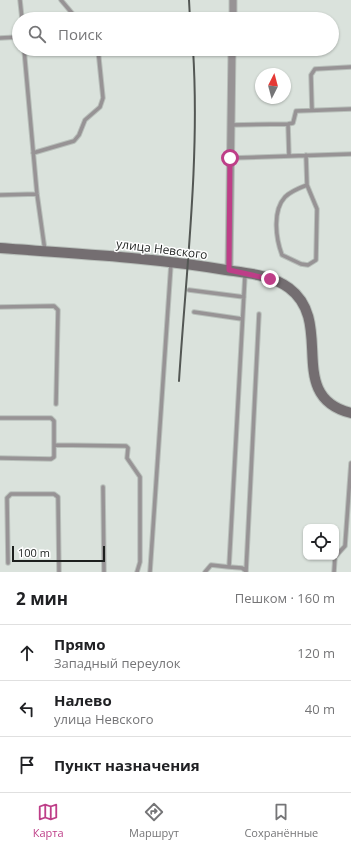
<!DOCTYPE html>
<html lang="ru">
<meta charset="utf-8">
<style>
body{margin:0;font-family:"Open Sans",sans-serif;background:#f2f2f2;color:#202124}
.controls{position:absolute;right:12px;bottom:12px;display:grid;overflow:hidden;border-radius:8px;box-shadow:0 1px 3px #0004}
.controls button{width:36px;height:36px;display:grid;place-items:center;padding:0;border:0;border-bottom:1px solid #e0e0e0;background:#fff;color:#202124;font:20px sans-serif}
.compass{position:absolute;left:255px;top:68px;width:36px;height:36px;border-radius:50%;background:#fff;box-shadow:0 1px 3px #0004;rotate:6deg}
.scale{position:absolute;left:12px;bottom:10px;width:93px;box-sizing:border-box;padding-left:4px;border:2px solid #1d201e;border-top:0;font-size:11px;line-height:14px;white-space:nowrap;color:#1d201e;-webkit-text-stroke:3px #fff;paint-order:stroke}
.stop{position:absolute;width:12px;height:12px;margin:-9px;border:3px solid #be3e88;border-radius:50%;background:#fff}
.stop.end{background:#be3e88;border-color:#fff;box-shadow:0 1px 4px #0008}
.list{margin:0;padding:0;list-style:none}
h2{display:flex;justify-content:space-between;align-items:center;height:52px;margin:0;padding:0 16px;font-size:17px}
h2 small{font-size:13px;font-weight:400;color:#757577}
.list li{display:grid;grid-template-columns:26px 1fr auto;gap:12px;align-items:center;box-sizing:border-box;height:56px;padding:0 16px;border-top:1px solid #e0e0e0}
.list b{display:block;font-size:15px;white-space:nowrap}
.list p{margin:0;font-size:13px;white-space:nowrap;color:#757577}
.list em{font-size:13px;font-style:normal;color:#757577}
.icon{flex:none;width:22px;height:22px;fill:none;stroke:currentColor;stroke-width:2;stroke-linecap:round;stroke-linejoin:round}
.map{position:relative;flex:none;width:351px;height:572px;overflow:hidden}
.search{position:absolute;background:#fff;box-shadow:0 1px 3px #0004;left:12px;right:12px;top:12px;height:44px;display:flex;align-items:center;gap:10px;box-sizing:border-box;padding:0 14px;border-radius:22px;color:#757577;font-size:15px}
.sheet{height:220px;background:#fff}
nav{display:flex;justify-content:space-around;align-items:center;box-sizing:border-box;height:56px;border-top:1px solid #e0e0e0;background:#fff;font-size:11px;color:#757577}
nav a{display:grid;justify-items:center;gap:2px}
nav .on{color:#be3e88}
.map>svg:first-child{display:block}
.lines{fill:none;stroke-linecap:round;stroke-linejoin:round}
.lane-casing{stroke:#b8bfba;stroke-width:5.5}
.street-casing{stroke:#b8bfba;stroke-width:9}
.secondary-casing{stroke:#b8bfba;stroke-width:12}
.lane{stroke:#979395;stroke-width:3.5}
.street{stroke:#979395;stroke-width:7}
.secondary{stroke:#746e71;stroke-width:10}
.rail{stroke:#535754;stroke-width:2}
.route{stroke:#be3e88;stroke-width:5}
.labels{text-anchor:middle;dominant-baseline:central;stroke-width:3;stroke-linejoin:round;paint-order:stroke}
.street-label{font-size:12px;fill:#1d201e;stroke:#fff}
</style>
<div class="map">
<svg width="351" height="572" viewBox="0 0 351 572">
<rect width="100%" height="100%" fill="#dae2dc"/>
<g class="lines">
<defs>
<path id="lane" d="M 20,0 L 22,19
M 61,0 L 77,19
M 0,38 L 19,37
M 24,49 L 37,194 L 45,251
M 312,110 L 311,75 L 315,69 L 351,67
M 288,124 L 289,156
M 231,125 L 288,124 L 293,123 L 296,111 L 351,109
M 33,153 L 74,141 L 79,135 L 85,120 L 100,107 L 103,98 L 98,49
M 306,155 L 307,185 C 299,188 291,191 285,197 C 272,211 276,239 282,255 L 301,264 L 308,265 L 316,260 L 317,209 L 307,185
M 230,158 L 351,154
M 0,195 L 37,194
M 189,290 L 244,297
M 0,307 L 54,306 L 58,310 L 56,404
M 194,312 L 242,319
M 0,418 L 51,418 L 54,421 L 54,457 L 51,459 L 0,458
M 54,445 L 126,446 L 128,448 L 127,458 L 140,477 L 140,562 L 137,572
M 103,487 L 104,572
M 336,556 L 345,546 L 351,463
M 8,563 L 7,498 L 11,494 L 54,494 L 58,497 L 59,572
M 229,567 L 242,568 L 246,571
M 150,572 L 171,264
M 205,572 L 211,565 L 229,567 L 245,275
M 246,572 L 259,314
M 334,572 L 335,557"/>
<path id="street" d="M 233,19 L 233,0
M 229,270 L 232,49"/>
<path id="secondary" d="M 0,248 C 76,254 151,257 226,270 C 246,273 272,275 289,288 C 336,323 284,396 351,413"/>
</defs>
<use href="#lane" class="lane-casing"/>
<use href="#street" class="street-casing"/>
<use href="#secondary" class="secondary-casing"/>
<use href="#lane" class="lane"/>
<use href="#street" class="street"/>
<use href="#secondary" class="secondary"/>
<path class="rail" d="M 189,0 L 190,19
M 179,381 C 186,271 200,159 193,49"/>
</g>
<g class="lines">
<path class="route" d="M 230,158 L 229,270 L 270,279"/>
</g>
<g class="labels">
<g class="street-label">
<text transform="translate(162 249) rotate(7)">улица Невского</text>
</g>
</g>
</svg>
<div class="controls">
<button><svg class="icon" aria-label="locate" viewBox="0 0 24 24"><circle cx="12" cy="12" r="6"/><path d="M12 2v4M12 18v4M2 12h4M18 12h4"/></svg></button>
</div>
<svg class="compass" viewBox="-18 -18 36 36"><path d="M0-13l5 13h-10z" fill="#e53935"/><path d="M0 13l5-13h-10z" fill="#757577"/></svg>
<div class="scale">100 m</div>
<div class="stop" style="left:230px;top:158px"></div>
<div class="stop end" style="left:270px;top:279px"></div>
<div class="search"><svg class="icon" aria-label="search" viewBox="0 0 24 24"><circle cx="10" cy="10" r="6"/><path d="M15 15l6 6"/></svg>Поиск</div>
</div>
<section class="sheet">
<h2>2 мин<small>Пешком · 160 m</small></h2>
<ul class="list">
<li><svg class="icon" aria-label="ahead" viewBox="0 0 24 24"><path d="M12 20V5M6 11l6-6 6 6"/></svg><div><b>Прямо</b><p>Западный переулок</p></div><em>120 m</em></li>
<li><svg class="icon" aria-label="left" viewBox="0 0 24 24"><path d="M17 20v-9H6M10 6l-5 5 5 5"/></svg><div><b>Налево</b><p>улица Невского</p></div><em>40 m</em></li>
<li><svg class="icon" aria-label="arrive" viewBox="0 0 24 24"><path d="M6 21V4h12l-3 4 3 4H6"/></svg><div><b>Пункт назначения</b></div></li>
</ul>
</section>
<nav>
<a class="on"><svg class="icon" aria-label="map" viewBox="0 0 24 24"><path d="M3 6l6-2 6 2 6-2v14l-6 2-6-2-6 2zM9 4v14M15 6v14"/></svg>Карта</a>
<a><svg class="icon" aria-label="directions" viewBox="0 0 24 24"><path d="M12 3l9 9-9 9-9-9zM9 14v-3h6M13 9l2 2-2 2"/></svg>Маршрут</a>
<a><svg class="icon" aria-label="saved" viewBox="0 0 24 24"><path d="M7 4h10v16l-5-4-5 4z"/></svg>Сохранённые</a>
</nav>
